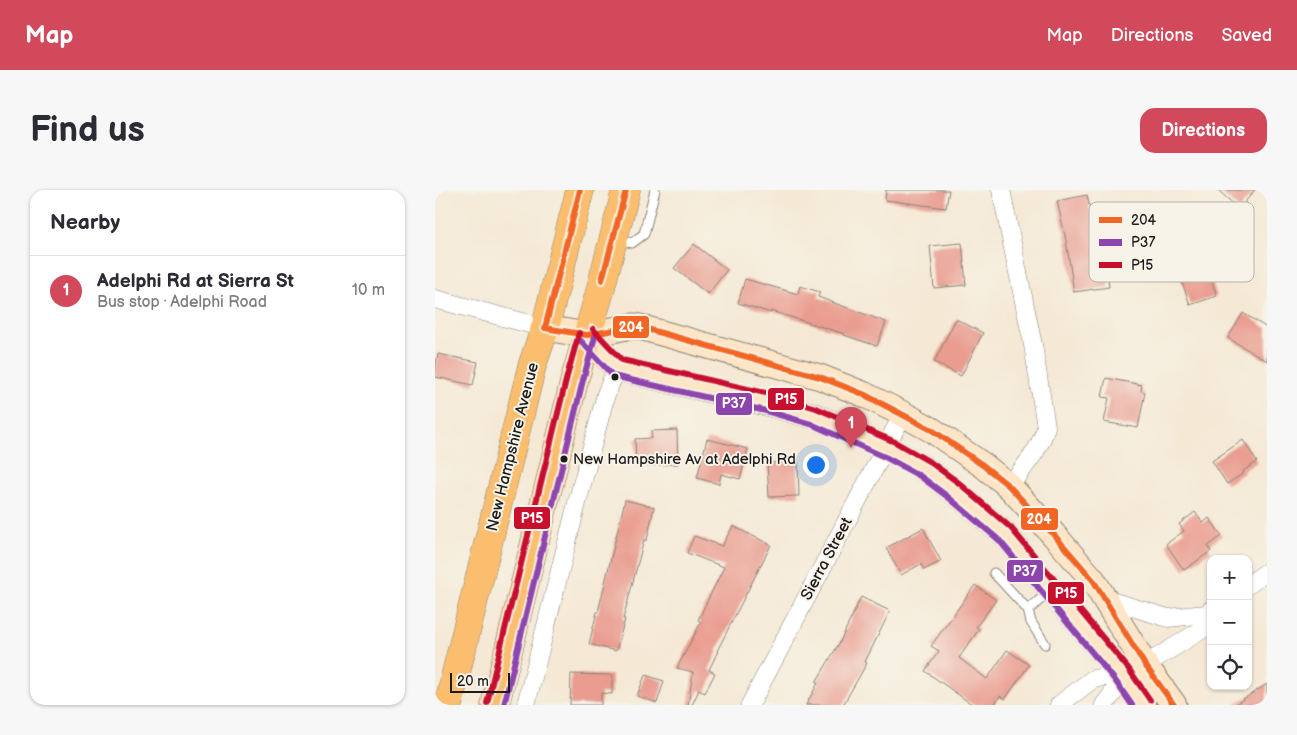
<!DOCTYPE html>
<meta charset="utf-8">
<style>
body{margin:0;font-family:"Balsamiq Sans",sans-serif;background:#f7f7f7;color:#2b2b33}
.controls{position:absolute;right:15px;bottom:15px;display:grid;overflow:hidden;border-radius:10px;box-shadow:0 1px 4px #0004}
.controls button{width:45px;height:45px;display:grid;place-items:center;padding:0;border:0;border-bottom:1px solid #e1e1e2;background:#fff;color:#2b2b33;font:25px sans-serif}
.scale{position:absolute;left:15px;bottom:12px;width:60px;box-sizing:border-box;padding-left:5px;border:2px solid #1c1c1c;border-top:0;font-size:14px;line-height:18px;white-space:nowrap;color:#1c1c1c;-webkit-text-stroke:4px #f7f3e8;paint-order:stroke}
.you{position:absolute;left:380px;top:274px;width:18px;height:18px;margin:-12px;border:4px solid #fff;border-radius:50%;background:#1a73e8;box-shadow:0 0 0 8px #1a73e833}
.badge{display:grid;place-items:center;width:32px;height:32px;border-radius:50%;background:#d1495b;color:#fff;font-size:16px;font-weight:700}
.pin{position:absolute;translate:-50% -41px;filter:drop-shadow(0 1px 2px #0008)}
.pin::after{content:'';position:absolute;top:26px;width:18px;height:15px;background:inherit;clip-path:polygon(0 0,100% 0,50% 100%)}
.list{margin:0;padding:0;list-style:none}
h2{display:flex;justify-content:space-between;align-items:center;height:65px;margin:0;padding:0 20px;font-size:21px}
h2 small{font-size:16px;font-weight:400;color:#7c7c81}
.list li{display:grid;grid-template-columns:32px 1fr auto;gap:15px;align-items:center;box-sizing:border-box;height:70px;padding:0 20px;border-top:1px solid #e1e1e2}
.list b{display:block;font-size:19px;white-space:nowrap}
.list p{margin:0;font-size:16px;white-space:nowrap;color:#7c7c81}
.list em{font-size:16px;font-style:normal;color:#7c7c81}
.icon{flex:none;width:28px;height:28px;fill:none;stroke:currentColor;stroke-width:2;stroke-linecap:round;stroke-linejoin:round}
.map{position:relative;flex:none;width:832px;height:515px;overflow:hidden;border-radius:15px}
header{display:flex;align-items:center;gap:30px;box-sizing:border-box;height:70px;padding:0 25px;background:#d1495b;color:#fff}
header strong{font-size:24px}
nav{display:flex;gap:28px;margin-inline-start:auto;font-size:18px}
.intro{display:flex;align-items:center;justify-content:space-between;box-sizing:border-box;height:120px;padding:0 30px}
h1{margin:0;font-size:35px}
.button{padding:12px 22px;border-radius:15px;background:#d1495b;color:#fff;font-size:18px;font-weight:700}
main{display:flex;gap:30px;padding:0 30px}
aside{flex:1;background:#fff;border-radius:15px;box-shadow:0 1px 4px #0004}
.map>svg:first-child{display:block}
.building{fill:#e99c8f}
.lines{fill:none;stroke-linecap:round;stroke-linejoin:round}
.lane-casing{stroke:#888278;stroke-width:11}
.street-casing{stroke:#888278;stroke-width:19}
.secondary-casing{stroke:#888278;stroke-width:27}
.primary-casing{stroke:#888278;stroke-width:29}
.lane{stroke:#fff;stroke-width:9}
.street{stroke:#fff;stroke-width:18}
.secondary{stroke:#fde5c5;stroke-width:25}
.primary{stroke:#fbbe6e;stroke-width:28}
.bus-1-casing{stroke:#f7f3e8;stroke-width:10}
.bus-2-casing{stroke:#f7f3e8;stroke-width:10}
.bus-3-casing{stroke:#f7f3e8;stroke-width:10}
.bus-1{stroke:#f26522;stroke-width:6}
.bus-2{stroke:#8e44ad;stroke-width:6}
.bus-3{stroke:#c8102e;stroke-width:6}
.bus-dot{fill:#1c1c1c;stroke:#f7f3e8;stroke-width:2}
.labels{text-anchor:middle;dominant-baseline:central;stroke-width:4;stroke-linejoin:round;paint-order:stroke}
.bus-label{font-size:15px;fill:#1c1c1c;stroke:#f7f3e8;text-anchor:start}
.street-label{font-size:16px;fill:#1c1c1c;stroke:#f7f3e8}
.key{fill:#f7f3e8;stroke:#b5b2ab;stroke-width:1}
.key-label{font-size:14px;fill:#1c1c1c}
.line-badge{stroke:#f7f3e8;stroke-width:2}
.badge-label{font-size:14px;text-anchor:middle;font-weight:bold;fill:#fff}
</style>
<header>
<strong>Map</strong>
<nav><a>Map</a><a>Directions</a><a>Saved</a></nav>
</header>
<div class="intro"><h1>Find us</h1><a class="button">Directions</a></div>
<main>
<aside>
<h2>Nearby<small></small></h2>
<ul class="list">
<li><span class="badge">1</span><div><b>Adelphi Rd at Sierra St</b><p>Bus stop · Adelphi Road</p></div><em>10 m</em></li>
</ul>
</aside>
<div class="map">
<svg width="832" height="515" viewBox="0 0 832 515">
<rect width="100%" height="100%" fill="#f7f3e8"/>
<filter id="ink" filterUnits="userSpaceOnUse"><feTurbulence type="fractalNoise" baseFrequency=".02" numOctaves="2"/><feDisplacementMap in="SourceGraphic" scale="10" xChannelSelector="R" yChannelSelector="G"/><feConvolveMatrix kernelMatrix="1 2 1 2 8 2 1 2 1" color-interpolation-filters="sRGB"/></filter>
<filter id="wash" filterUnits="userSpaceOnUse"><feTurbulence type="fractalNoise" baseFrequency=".0096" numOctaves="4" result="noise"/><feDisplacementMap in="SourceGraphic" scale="20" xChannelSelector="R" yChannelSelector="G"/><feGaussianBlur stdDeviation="1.12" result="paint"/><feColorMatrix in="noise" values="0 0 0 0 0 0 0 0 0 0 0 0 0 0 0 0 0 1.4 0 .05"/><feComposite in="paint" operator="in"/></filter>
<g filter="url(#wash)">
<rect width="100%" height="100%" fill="#f5e9d5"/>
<g id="blocks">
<path class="building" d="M 451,0 L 514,0 L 511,18 L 450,10 Z
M 783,0 L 820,0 L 804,19 Z
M 652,5 L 664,61 L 669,60 L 674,97 L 639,102 L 631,50 L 622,11 Z
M 527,53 L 531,95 L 499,98 L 495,56 Z
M 259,54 L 292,80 L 273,104 L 239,78 Z
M 768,66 L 782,106 L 755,115 L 741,75 Z
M 310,89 L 363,104 L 365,96 L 385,102 L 383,107 L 451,132 L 442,156 L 409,145 L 410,144 L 336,121 L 336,123 L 303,113 Z
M 808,123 L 832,138 L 832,171 L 793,148 Z
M 521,129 L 548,143 L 526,186 L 499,172 Z
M 3,164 L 43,172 L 38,195 L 0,187 L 0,179 Z
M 671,188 L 707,195 L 706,201 L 710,202 L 703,238 L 669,232 L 674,208 L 667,207 Z
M 242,240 L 243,274 L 201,276 L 200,249 L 217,248 L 216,241 Z
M 272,249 L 313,259 L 305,289 L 286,284 L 284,294 L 262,288 Z
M 808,250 L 822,272 L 808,281 L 809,283 L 792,294 L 777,271 Z
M 363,272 L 364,306 L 334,307 L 332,273 Z
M 190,310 L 219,317 L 212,350 L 209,350 L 188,429 L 190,429 L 181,461 L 154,454 L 162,422 L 163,422 Z
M 760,322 L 768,333 L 774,328 L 787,346 L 773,356 L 776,361 L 749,380 L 731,354 L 749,341 L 744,334 Z
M 298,336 L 336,355 L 282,461 L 283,461 L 274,480 L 280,483 L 270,503 L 264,500 L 257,515 L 253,515 L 258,482 L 242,478 L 266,432 L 263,430 L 289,377 L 252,363 L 259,346 L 287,356 Z
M 488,338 L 506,371 L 489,380 L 486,374 L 466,385 L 451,358 Z
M 540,395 L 561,410 L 541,437 L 544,439 L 524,468 L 552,489 L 572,460 L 594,475 L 570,509 L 565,506 L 559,515 L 538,515 L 490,481 L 504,461 L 496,456 Z
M 426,407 L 455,421 L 430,472 L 432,473 L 408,515 L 371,515 L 383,493 L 381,492 L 405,452 Z
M 136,484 L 177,485 L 177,504 L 166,503 L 166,515 L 135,515 Z
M 210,485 L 229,491 L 222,513 L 202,506 Z
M 832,494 L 832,515 L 799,515 Z"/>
</g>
</g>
<g filter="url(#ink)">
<use href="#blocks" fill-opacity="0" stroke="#888278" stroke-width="1"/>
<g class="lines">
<defs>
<path id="lane" d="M 181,49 L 197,53 L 209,44 L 220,0
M 559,383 L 593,420
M 610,454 L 596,432 L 593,420 L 614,402"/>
<path id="street" d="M 566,0 L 598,155 L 611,237 C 605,260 588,278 574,296
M 0,109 L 110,138
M 813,395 L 832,382
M 670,409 L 733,428 L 771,424
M 91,515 L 142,313 L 171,204 L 182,178
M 315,515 L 468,224
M 624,515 L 658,489 L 686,484 L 710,475 L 768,439 L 771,424 L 776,420
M 669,515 L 678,503 L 686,484"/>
<path id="secondary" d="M 110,138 L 152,145 L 197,136 L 201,136 L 385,187 L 428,204 L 468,224 L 497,240 L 549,276 L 574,296 L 619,345 L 658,390 L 710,475 L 739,515
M 152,145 L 182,178 L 333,213 L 379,226 L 456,260 L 490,279 L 518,300 L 570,344 L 686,484 L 708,515"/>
<path id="primary" d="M 13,515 L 97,176 L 110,138 L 145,0
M 60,515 L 140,188 L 164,105 L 191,0"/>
</defs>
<use href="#lane" class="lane-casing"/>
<use href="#street" class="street-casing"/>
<use href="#secondary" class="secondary-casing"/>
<use href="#primary" class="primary-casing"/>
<use href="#lane" class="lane"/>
<use href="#street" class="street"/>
<use href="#secondary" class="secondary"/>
<use href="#primary" class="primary"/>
<defs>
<path id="bus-1" d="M 145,0 L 110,138 L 152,145 L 201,136 L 385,187 L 428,204 L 497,240 L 549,276 L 574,296 L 619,345 L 658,390 L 710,475 L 739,515
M 167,90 L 191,0"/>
<path id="bus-2" d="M 146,151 L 178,186 L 331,221 L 376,234 L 452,268 L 485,286 L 513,307 L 564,350 L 679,489 L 697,515
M 69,515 L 148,190 L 160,147"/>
<path id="bus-3" d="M 158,139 L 187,170 L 335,204 L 381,218 L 460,252 L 495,272 L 524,293 L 576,338 L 693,478 L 715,510
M 52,513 L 132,186 L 144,143"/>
</defs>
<use href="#bus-1" class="bus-1-casing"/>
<use href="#bus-2" class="bus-2-casing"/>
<use href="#bus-3" class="bus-3-casing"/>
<use href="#bus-1" class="bus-1"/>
<use href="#bus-2" class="bus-2"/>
<use href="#bus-3" class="bus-3"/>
</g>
</g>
<g class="bus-dot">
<circle cx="180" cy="187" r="4.5"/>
<circle cx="129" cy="269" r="4.5"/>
</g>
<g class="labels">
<g class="bus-label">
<text x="138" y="269">New Hampshire Av at Adelphi Rd</text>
</g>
<g class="street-label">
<text transform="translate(78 257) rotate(-76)">New Hampshire Avenue</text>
<text transform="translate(392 369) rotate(-62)">Sierra Street</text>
</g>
</g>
<rect x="654" y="12" width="165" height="80" rx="8" class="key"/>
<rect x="664" y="27" width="23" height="6" fill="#f26522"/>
<rect x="664" y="49" width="23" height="7" fill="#8e44ad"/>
<rect x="664" y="72" width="23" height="6" fill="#c8102e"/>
<g class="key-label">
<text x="696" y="35">204</text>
<text x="696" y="57">P37</text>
<text x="696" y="80">P15</text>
</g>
<g class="line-badge">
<rect x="177" y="125" width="38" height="24" rx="5" fill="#f26522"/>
<rect x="332" y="197" width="38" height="24" rx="5" fill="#c8102e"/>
<rect x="280" y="202" width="38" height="24" rx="5" fill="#8e44ad"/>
<rect x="78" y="316" width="38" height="24" rx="5" fill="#c8102e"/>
<rect x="585" y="317" width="39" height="24" rx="5" fill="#f26522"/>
<rect x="571" y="369" width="38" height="24" rx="5" fill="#8e44ad"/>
<rect x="612" y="391" width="38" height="24" rx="5" fill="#c8102e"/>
</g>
<g class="badge-label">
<text x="196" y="142">204</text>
<text x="351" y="214">P15</text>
<text x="299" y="218">P37</text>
<text x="97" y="333">P15</text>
<text x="604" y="334">204</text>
<text x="590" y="386">P37</text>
<text x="631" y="408">P15</text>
</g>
</svg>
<div class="controls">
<button>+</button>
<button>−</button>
<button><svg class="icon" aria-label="locate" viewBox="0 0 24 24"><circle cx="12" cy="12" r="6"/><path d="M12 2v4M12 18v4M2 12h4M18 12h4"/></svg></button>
</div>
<div class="scale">20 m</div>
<div class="you"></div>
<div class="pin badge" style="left:416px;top:258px">1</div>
</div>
</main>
